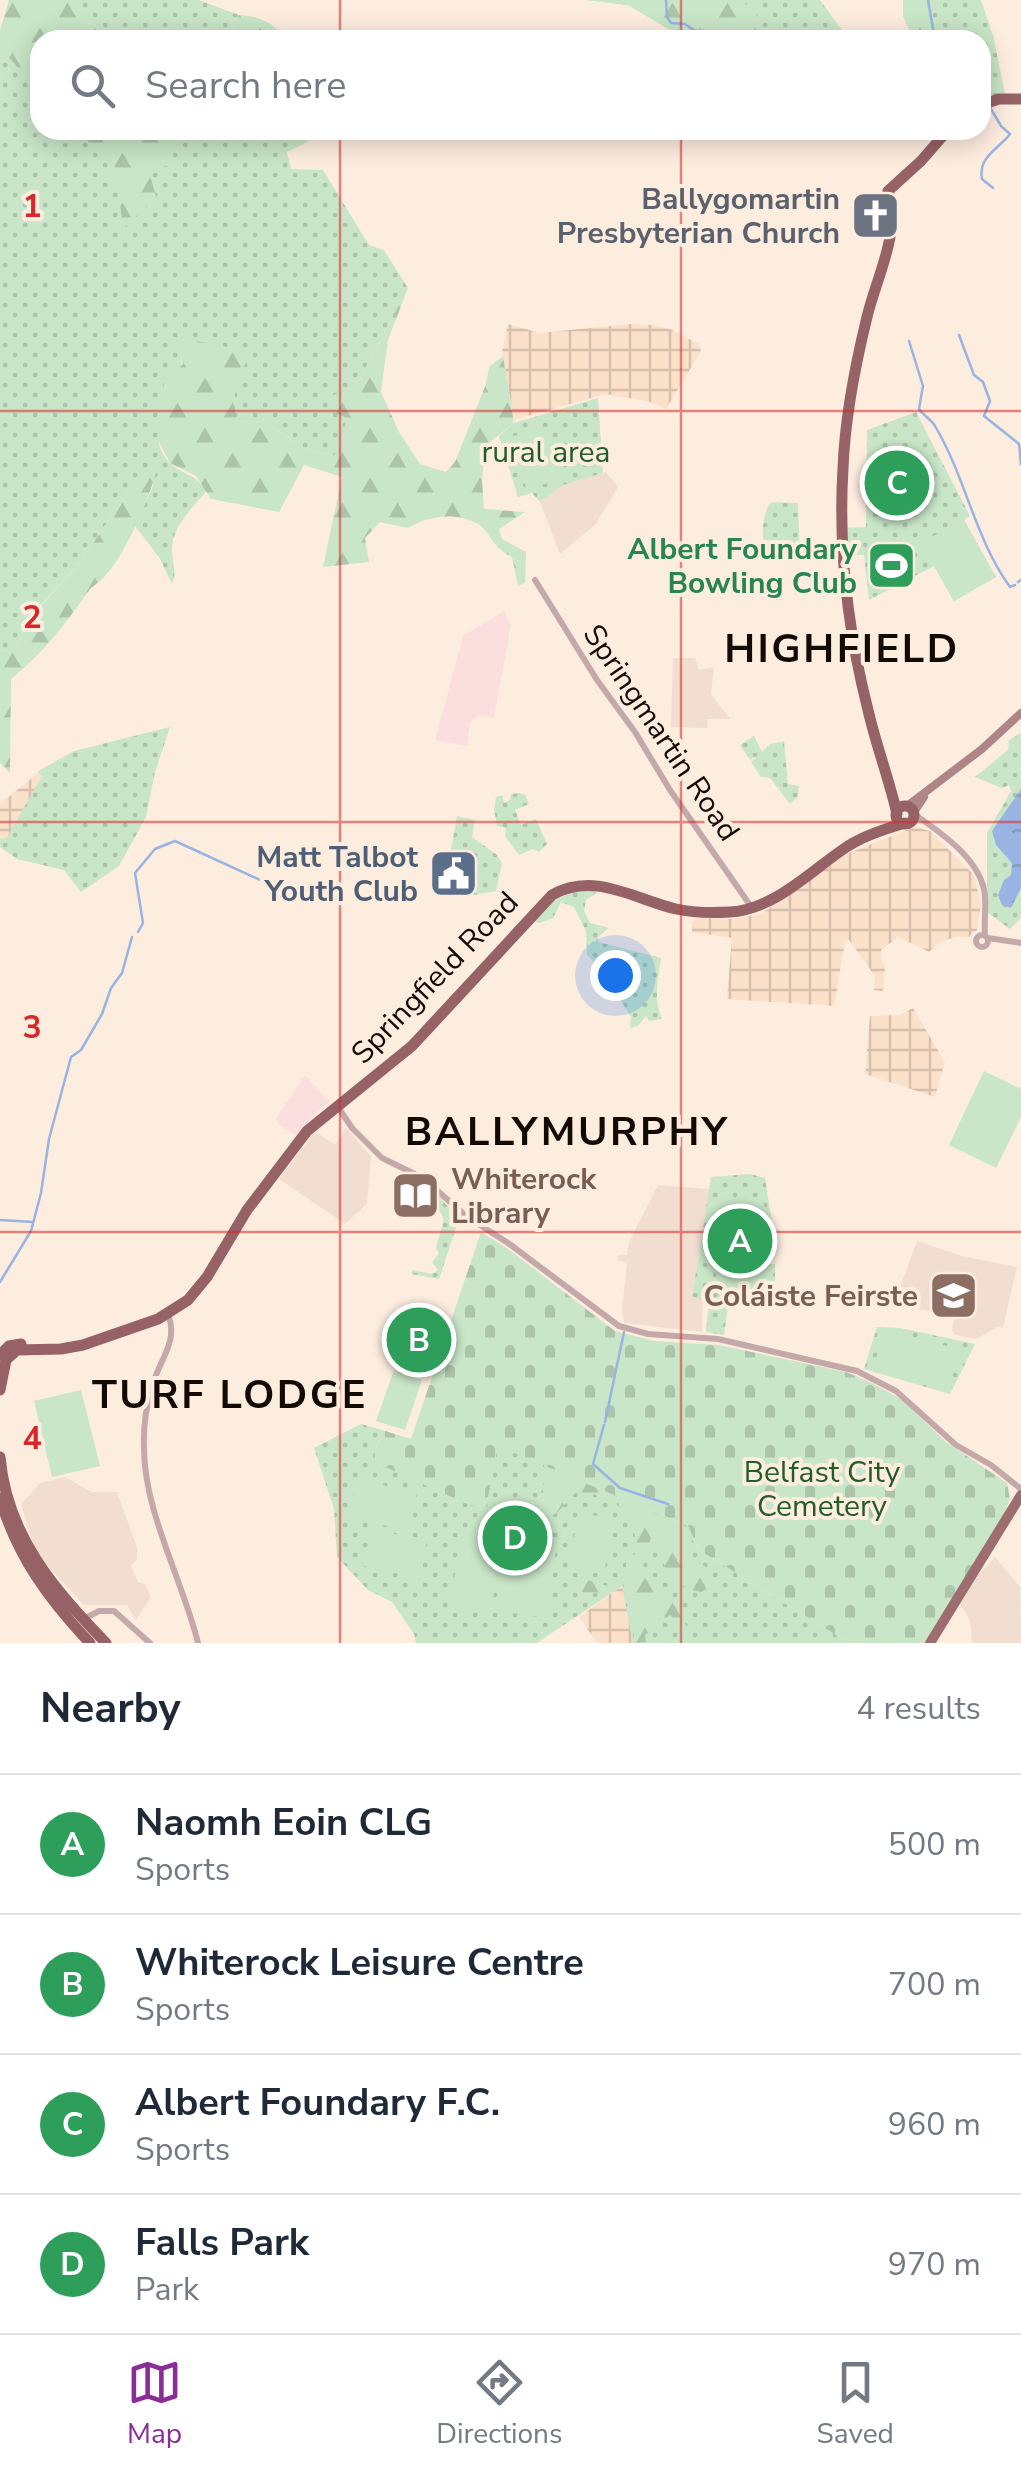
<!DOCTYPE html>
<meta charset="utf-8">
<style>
body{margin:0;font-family:"Nunito Sans",sans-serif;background:#f6f6f7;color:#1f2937}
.you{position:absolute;left:615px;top:975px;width:35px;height:35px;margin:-25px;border:8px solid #fff;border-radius:50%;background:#1a73e8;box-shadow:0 0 0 15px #1a73e833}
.badge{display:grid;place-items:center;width:65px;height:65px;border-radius:50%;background:#8a2d98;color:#fff;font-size:32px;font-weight:700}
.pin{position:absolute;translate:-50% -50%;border:5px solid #fff;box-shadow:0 2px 10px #0006}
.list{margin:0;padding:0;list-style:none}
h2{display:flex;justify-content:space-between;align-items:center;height:130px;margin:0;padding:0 40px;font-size:42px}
h2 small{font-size:32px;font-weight:400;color:#747a83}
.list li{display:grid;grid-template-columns:65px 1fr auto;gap:30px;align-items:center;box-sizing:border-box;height:140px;padding:0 40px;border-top:2px solid #e0e1e3}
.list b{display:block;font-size:38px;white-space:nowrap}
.list p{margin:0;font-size:32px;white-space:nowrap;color:#747a83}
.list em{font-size:32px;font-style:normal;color:#747a83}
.icon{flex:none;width:55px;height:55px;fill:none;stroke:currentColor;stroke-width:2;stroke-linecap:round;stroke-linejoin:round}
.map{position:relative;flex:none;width:1021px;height:1643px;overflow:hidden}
.search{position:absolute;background:#fff;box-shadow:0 5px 25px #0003;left:30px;right:30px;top:30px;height:110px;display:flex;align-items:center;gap:25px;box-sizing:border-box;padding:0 35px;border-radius:30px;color:#747a83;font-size:38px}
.sheet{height:690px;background:#fff}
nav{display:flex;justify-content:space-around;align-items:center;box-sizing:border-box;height:140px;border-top:2px solid #e0e1e3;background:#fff;font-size:28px;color:#747a83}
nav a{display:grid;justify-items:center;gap:5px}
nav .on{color:#8a2d98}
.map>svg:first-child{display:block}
.commercial{fill:#fadfde}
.industrial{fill:url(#industrial-grid)}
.education{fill:#f2ded0}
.grass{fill:url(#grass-dots)}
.forest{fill:url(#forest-firs)}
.cemetery{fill:url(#cemetery-stones)}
.pitch{fill:#c9e6c8}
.water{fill:url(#water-ripples)}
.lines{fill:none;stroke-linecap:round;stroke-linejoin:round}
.stream{stroke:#99b3e2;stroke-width:2.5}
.tertiary{stroke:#c5a9aa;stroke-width:6}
.secondary{stroke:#af8688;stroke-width:8}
.primary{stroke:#9e6d6f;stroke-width:10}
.trunk{stroke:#966265;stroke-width:11}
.grid{fill:none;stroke:#d62828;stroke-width:2.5;stroke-opacity:0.55}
.labels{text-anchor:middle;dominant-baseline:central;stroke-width:8;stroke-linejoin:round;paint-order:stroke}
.worship-label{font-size:30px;font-weight:bold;fill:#5b616d;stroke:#fdeddf;text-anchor:end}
.park-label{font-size:30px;fill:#225c27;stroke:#fdeddf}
.leisure-label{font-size:30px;font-weight:bold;fill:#27864d;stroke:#fdeddf;text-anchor:end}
.street-label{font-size:30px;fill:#130a04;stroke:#fdeddf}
.service-label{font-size:30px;font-weight:bold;fill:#4e5e75;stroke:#fdeddf;text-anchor:end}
.education-label{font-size:30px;font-weight:bold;fill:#785e54;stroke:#fdeddf;text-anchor:start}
.district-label{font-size:40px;font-weight:bold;letter-spacing:2.5px;fill:#130a04;stroke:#fdeddf}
.grid-label{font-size:32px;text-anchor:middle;font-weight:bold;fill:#d62828;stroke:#fdeddf;stroke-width:8;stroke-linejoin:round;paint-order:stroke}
</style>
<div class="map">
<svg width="1021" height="1643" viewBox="0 0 1021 1643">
<defs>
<pattern id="industrial-grid" width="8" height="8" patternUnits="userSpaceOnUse" patternTransform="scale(2.5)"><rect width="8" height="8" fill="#fbe1ca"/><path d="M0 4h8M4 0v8" fill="none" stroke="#d6c0ac"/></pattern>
<pattern id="grass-dots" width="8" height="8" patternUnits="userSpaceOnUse" patternTransform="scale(2.5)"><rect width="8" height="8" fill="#c9e6c8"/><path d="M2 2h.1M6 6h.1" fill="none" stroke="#acc4aa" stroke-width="1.8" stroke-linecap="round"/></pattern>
<pattern id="forest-firs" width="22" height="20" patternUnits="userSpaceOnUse" patternTransform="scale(2.5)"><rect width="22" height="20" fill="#c9e6c8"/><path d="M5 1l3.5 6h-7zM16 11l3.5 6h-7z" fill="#acc4aa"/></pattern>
<pattern id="cemetery-stones" width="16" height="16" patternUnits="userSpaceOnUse" patternTransform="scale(2.5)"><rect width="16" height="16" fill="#c9e6c8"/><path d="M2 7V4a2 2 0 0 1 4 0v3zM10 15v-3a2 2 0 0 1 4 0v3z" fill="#acc4aa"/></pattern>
<pattern id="water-ripples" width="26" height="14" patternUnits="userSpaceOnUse" patternTransform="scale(2.5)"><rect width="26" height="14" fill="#99b3e2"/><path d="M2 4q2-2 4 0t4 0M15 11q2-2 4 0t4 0" fill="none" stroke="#8399c0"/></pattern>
</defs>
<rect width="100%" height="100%" fill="#fdeddf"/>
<path class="commercial" d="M 504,611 L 511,625 L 494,717 L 479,715 L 470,722 L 467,746 L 435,740 L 463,636 Z
M 305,1075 L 330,1102 L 313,1116 L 297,1136 L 279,1125 L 276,1119 Z"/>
<path class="industrial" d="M 508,324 L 540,333 L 628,324 L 653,325 L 670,329 L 699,344 L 701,351 L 666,409 L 647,401 L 605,394 L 514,420 L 502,352 Z
M 38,773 L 42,775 L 23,814 L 6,840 L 0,837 L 0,804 Z
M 915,827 L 930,831 L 974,875 L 981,904 L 977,930 L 969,937 L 955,937 L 939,943 L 929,952 L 899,937 L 881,950 L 881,961 L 885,966 L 883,991 L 874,990 L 875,976 L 849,940 L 845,942 L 834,1006 L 727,999 L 732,938 L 692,932 L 692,922 L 698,918 L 730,919 L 761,914 L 846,854 Z
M 913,1008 L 945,1062 L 935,1097 L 865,1074 L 870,1016 L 900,1015 Z
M 623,1585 L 633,1643 L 597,1643 L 579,1617 Z"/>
<path class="education" d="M 606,472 L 618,487 L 596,524 L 560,554 L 540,502 L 563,485 Z
M 673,658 L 695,658 L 699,670 L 714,667 L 711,694 L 730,719 L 708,719 L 707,728 L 671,727 Z
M 346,1128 L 371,1156 L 367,1204 L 345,1224 L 279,1179 L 315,1131 L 335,1145 Z
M 658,1185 L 709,1189 L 692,1296 L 703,1299 L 702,1332 L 624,1323 L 622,1309 L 627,1263 L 617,1260 L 618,1255 L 627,1255 L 629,1242 Z
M 917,1241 L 962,1256 L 1017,1267 L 1003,1328 L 998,1327 L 976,1339 L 955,1335 L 952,1331 L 955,1314 L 893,1306 Z
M 65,1477 L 92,1492 L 117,1492 L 137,1547 L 137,1559 L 131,1566 L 138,1582 L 146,1585 L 151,1597 L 136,1620 L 127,1605 L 84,1605 L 43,1561 L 31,1539 L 21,1504 L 40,1483 Z
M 995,1557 L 1020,1587 L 1021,1643 L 972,1643 L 970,1621 L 960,1604 L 978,1575 Z"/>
<path class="grass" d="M 71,0 L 199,0 L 239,15 L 225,40 L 105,40 Z
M 587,0 L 820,0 L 849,40 L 687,40 L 628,5 Z
M 903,0 L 981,0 L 993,35 L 1005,94 L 981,100 L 981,40 L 914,40 L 903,16 Z
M 0,47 L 40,88 L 40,130 L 75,130 L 102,152 L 118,184 L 149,170 L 168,142 L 161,130 L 331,130 L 287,152 L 291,169 L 323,170 L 369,245 L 384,250 L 408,288 L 356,386 L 325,400 L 347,418 L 342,441 L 334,456 L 305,449 L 265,422 L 235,421 L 235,392 L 201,344 L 176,338 C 178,347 183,359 181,368 C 173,398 141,434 170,463 C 182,475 193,472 207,491 C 192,508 170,528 172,553 C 173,565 177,572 172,584 L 159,557 L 135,526 L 153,486 L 151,470 L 136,480 L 81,561 L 30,617 L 13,652 L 0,650 Z
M 598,398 L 603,473 L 563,485 L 540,502 L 532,493 L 518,497 L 499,436 L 514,423 Z
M 916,412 L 970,516 L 964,520 L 996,577 L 954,601 L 934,566 L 869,600 L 864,555 L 843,555 L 841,528 L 866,527 L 867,430 Z
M 773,502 L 798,503 L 800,556 L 770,558 C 760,541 761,521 769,504 Z
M 170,727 L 155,772 L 146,817 L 119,866 L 81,892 L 64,870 L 17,859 L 0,847 L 0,838 L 6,839 L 42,776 L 37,772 L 74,751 Z
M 1021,733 L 1021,918 L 1010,929 L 987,912 L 987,833 L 1011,791 L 1009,785 L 1002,788 L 975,777 L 1008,750 L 1009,740 Z
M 754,736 L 762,752 L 770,744 L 784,741 L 788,784 L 799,786 L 798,796 L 790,804 L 770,778 L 761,777 L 751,762 L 758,755 L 750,760 L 740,745 Z
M 520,793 L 525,795 L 529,804 L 515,810 L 521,825 L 536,819 L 547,844 L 539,852 L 533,849 L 519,855 L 505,836 L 506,828 L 497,826 L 494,810 L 496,797 L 502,795 L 504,803 L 510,800 L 511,794 Z
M 457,816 L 475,820 L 472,837 L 497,855 L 502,863 L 496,891 L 473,895 L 462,882 L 450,854 Z
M 578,890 L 599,891 L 586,900 L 584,911 L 590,923 L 609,928 L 598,937 L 598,942 L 661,958 C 658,979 653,999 662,1019 L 649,1021 L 646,1016 L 638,1026 L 630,1028 L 631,1017 L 603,971 L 587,955 L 586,931 L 574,907 L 561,902 L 553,918 L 539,923 L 534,921 L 552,901 Z
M 750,1174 L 765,1178 L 776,1248 L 770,1249 L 770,1264 L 775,1264 L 775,1309 L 757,1307 L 745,1300 L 742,1305 L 728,1305 L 724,1335 L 706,1332 L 709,1301 L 692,1297 L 711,1177 Z
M 437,1194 L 459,1219 L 439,1279 L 411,1274 L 413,1270 L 432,1274 L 438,1270 L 432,1262 L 439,1254 L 436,1247 L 444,1219 L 438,1208 L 430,1214 L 426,1213 L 432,1195 Z
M 877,1327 L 900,1328 L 975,1344 L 950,1394 L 864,1369 Z
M 361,1424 L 382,1430 L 372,1461 L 485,1511 L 497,1445 L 688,1526 L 699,1550 L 849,1643 L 633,1643 L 622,1586 L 537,1643 L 416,1643 L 414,1634 L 392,1602 L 368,1590 L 337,1557 L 334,1509 L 314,1448 Z"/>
<path class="forest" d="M 9,0 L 71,0 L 105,40 L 40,40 L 40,91 L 0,48 L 0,30 Z
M 587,0 L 740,0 L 757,11 L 755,25 L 760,40 L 687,40 L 628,5 Z
M 903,0 L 932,0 L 929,21 L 936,40 L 914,40 L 903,16 Z
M 239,15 C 261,16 273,23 287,40 L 225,40 Z
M 75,130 L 161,130 L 168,142 L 170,165 L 149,171 L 156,197 L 123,229 C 118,179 115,164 75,130 Z
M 408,288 L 388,340 L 381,392 L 399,432 L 420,464 L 446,472 L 455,462 L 486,384 L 489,367 L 503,356 L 514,423 L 485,446 L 482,481 L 484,509 L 525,512 L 499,529 L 502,539 L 526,552 L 525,583 L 518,586 L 512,557 C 490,546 491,532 478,524 C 458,512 428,515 408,528 L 380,522 L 365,538 L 369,562 L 323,567 L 342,477 L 304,465 L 279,512 L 211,499 L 196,476 L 170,463 L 157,438 L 164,383 L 183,364 L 175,337 L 233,348 L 246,362 L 235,392 L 235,421 L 265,422 L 305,449 L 334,456 L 342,441 L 347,418 L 333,412 L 324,399 L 356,386 Z
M 151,470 L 156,472 C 148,502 126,553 105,576 C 100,582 92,586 88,592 C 61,629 47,649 11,679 L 10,773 L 0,763 L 0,650 L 13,652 L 30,618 L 81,561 L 136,480 Z
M 544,1465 L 687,1527 L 696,1547 L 686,1550 L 688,1556 L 709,1569 L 713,1578 L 709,1588 L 701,1592 C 669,1585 662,1568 658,1539 L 651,1537 L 643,1565 C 660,1586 680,1606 689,1633 L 670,1615 L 645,1635 L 646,1643 L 635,1643 L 628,1597 L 623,1584 L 591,1606 L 603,1593 L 576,1592 L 569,1588 L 576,1577 L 608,1586 L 624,1572 L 627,1560 L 635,1554 C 639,1512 615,1495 576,1492 L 557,1513 L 549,1516 L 538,1501 L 546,1477 Z"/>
<path class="cemetery" d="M 481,1232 L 508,1249 L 615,1331 L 655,1341 L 718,1345 L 752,1352 L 846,1372 L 870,1382 L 901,1399 L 946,1442 L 1007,1483 L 1010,1499 L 1003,1518 L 924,1643 L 849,1643 L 699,1550 L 688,1526 L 498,1446 L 485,1512 L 372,1461 L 382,1430 L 411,1439 Z"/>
<path class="pitch" d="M 546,428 L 560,480 L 526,489 L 513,436 Z
M 878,452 L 917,452 L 917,515 L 877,514 Z
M 963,519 L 996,577 L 954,601 L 921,543 Z
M 984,1071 L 1021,1089 L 1021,1117 L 996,1168 L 949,1145 Z
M 716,1198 L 764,1198 L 763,1285 L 716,1285 Z
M 883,1330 L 959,1349 L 948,1391 L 873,1372 Z
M 394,1370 L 422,1380 L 405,1430 L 376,1421 Z
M 81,1390 L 100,1466 L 52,1477 L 34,1401 Z
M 357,1479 L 417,1493 L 408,1531 L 348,1517 Z
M 578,1513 L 613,1518 L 604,1574 L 569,1568 Z
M 372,1529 L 427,1541 L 419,1578 L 363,1566 Z
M 462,1529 L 503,1536 L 491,1612 L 450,1606 Z
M 509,1535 L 557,1542 L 546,1618 L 498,1611 Z"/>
<path class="water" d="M 1021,789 L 1021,888 L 1011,908 L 1002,905 L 998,895 L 1004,880 L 1011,875 L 1012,863 L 996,845 L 992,831 Z"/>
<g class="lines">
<path class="stream" d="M 666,0 L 667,17 L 671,23 L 685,24 L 695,31 L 704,31 L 713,40
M 928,0 L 935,40
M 991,109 L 1001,126 L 1010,134 C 999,149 978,156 982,179 L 993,188
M 959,335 L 974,375 L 983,382 L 990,401 L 984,416 L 1019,444 L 1021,465
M 909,341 L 923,386 L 919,409 C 924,416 931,419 935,426 C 966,478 975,539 1010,587 L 1015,585
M 1018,582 L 1021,580
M 138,932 L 143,923 L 135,873 L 155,849 L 175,841 L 284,891
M 0,1220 L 33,1222
M 0,1282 L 31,1231 L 41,1193 L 49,1139 L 71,1057 L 81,1050 L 102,1014 L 111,988 L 122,973 L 132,937
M 605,1422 L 624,1332
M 604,1425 L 593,1464 L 620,1488 L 668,1504"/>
<path class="tertiary" d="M 535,580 L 597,680 L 635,732 L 670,790 L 752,908
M 914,814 C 940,832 982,860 985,896 C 986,909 984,922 985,936
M976 941a6 6 0 1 1 12 0a6 6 0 1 1-12 0Z
M 988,938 L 1021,943
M 338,1107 L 352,1128 L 382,1158 L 423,1178 L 466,1216 L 508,1243 L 619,1326 L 648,1334 L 718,1339 L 857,1371 L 896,1391 L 956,1445 L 991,1465 L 1021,1489
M 168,1314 C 179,1342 159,1360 152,1387 C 146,1407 143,1427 144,1448 C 144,1512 183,1581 198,1643
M 82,1620 L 99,1611 L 114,1611 L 150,1643"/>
<path class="secondary" d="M 907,806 L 982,749 L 1021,713
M 914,812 L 924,797"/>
<path class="primary" d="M 930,1643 L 1021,1495"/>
<path class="trunk" d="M 981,105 L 999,99 L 1021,99
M896 815a9 9 0 1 1 18 0a9 9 0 1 1-18 0Z
M 897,814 C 889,779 876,745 868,710 C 848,631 838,550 843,468 C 845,417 855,366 867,317 C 877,275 901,234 888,191 L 921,161 L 948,130
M 0,1355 L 9,1346 L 21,1344
M 0,1390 L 6,1360 L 17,1350 L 61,1349 L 83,1345 L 158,1319 L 188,1300 L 207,1277 L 247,1210 L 307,1131 L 412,1046 L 552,895 C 594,871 634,899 676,909 C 694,913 712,913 730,912 C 776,909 811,870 848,846 C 866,835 885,829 905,823
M 0,1457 C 7,1536 54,1589 106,1643
M 0,1498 C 17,1556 49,1600 90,1643"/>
</g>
<path class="grid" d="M 340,0 L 340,40M 681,0 L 681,40M 340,130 L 340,1643M 681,130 L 681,1643M 0,411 L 1021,411M 0,822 L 1021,822M 0,1232 L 1021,1232"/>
<defs>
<symbol id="church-square" viewBox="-11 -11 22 22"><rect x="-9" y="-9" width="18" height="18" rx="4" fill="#6b7280" stroke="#fdeddf"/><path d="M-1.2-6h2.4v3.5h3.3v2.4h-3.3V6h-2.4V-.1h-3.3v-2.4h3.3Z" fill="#fff"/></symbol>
<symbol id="stadium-square" viewBox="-11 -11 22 22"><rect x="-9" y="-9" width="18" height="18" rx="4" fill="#2e9e5b" stroke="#fdeddf"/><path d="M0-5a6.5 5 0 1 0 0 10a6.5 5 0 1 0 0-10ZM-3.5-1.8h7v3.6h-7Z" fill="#fff"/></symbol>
<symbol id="civic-square" viewBox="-11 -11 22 22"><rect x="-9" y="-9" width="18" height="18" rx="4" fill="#5c6f8a" stroke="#fdeddf"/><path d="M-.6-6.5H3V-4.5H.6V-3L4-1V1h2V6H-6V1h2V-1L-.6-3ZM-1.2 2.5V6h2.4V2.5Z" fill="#fff"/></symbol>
<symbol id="library-square" viewBox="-11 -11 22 22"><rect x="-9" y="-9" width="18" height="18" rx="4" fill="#8d6e63" stroke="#fdeddf"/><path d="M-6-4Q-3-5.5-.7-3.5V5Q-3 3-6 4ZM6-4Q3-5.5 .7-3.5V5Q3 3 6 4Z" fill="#fff"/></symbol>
<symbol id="school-square" viewBox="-11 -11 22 22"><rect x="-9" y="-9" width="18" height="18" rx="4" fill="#8d6e63" stroke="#fdeddf"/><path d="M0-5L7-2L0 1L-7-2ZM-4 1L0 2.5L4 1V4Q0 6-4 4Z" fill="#fff"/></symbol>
</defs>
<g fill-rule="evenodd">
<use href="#church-square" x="848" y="188" width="55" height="55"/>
<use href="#stadium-square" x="864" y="538" width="55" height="55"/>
<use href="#civic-square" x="426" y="846" width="55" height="55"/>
<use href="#library-square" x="388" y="1168" width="55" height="55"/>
<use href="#school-square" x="926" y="1268" width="55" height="55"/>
</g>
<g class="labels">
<g class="worship-label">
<text x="840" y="199">Ballygomartin<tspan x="840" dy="34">Presbyterian Church</tspan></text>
</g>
<g class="park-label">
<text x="546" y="452">rural area</text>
<text x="822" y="1472">Belfast City<tspan x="822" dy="34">Cemetery</tspan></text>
</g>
<g class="leisure-label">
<text x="857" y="549">Albert Foundary<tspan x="857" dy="34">Bowling Club</tspan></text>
</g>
<g class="street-label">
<text transform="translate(661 733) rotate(56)">Springmartin Road</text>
<text transform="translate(435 978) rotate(-46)">Springfield Road</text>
</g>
<g class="service-label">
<text x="418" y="857">Matt Talbot<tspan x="418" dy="34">Youth Club</tspan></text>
</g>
<g class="education-label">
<text x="451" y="1179">Whiterock<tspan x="451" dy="34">Library</tspan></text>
<text x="918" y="1296" text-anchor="end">Coláiste Feirste</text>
</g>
<g class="district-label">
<text x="842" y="649">HIGHFIELD</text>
<text x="567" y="1132">BALLYMURPHY</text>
<text x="230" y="1395">TURF LODGE</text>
</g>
</g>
<g class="grid-label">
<text x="32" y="217">1</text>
<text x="32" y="628">2</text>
<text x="32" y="1038">3</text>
<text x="32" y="1449">4</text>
</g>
</svg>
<div class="you"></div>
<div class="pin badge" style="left:740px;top:1241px;background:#2e9e5b">A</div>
<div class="pin badge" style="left:419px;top:1340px;background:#2e9e5b">B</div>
<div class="pin badge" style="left:897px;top:483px;background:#2e9e5b">C</div>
<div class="pin badge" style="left:515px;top:1538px;background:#2e9e5b">D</div>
<div class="search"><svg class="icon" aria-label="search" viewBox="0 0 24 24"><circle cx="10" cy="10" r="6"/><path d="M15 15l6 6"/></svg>Search here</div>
</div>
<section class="sheet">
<h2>Nearby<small>4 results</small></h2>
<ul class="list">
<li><span class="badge" style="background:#2e9e5b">A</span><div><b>Naomh Eoin CLG</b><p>Sports</p></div><em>500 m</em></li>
<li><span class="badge" style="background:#2e9e5b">B</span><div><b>Whiterock Leisure Centre</b><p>Sports</p></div><em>700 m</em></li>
<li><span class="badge" style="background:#2e9e5b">C</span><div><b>Albert Foundary F.C.</b><p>Sports</p></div><em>960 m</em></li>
<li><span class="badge" style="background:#2e9e5b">D</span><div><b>Falls Park</b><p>Park</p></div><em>970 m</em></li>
</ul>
</section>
<nav>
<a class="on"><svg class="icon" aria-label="map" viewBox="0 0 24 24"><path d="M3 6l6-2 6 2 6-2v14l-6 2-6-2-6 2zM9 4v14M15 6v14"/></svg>Map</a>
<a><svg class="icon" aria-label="directions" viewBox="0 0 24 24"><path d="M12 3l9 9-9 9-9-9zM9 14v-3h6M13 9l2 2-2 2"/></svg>Directions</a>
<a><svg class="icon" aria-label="saved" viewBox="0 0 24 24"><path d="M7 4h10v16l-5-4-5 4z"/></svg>Saved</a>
</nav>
